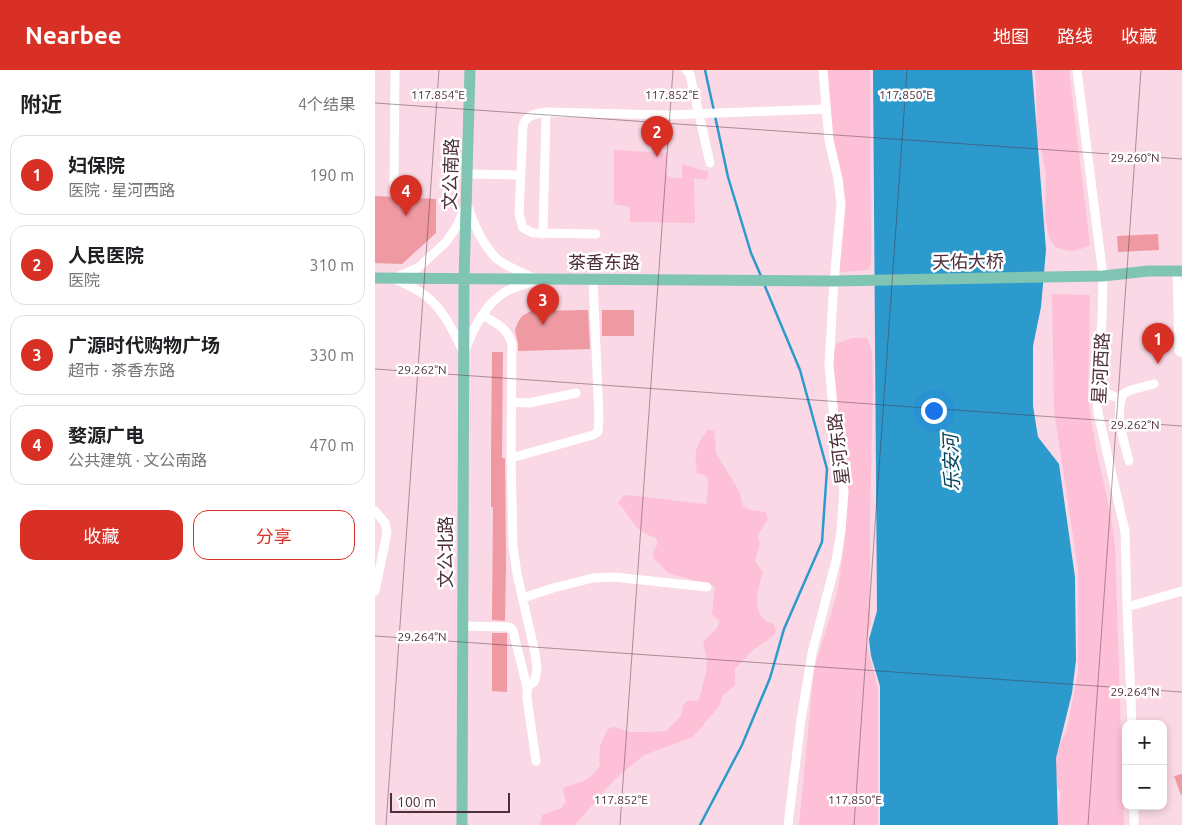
<!DOCTYPE html>
<html lang="zh">
<meta charset="utf-8">
<style>
body{margin:0;font-family:Ubuntu,"Noto Sans SC",sans-serif;background:#f2f2f2;color:#202124}
.controls{position:absolute;right:15px;bottom:15px;display:grid;overflow:hidden;border-radius:10px;box-shadow:0 2px 8px #0003}
.controls button{width:45px;height:45px;display:grid;place-items:center;padding:0;border:0;border-bottom:1px solid #e0e0e0;background:#fff;color:#202124;font:25px sans-serif}
.scale{position:absolute;left:15px;bottom:12px;width:120px;box-sizing:border-box;padding-left:5px;border:2px solid #4e2e3b;border-top:0;font-size:14px;line-height:18px;white-space:nowrap;color:#4e2e3b;-webkit-text-stroke:4px #fff;paint-order:stroke}
.you{position:absolute;left:558px;top:340px;width:18px;height:18px;margin:-12px;border:4px solid #fff;border-radius:50%;background:#1a73e8;box-shadow:0 0 0 8px #1a73e833}
.badge{display:grid;place-items:center;width:32px;height:32px;border-radius:50%;background:#d93025;color:#fff;font-size:16px;font-weight:700}
.pin{position:absolute;translate:-50% -41px;filter:drop-shadow(0 1px 2px #0008)}
.pin::after{content:'';position:absolute;top:26px;width:18px;height:15px;background:inherit;clip-path:polygon(0 0,100% 0,50% 100%)}
.list{margin:0;padding:0;list-style:none}
h2{display:flex;justify-content:space-between;align-items:center;height:65px;margin:0;padding:0 20px;font-size:21px}
h2 small{font-size:16px;font-weight:400;color:#757577}
.list li{display:grid;grid-template-columns:32px 1fr auto;gap:15px;align-items:center;box-sizing:border-box;height:80px;margin:0 10px 10px;padding:0 10px;border:1px solid #e0e0e0;border-radius:15px}
.list b{display:block;font-size:19px;white-space:nowrap}
.list p{margin:0;font-size:16px;white-space:nowrap;color:#757577}
.list em{font-size:16px;font-style:normal;color:#757577}
.actions{display:flex;gap:10px;padding:15px 20px}
.actions a{flex:1;padding:11px 0;border:1px solid #d93025;border-radius:15px;text-align:center;font-size:18px;color:#d93025}
.actions .main{background:#d93025;color:#fff}
.map{position:relative;flex:none;width:807px;height:755px;overflow:hidden}
header{display:flex;align-items:center;gap:30px;box-sizing:border-box;height:70px;padding:0 25px;background:#d93025;color:#fff}
header strong{font-size:24px}
nav{display:flex;gap:28px;margin-inline-start:auto;font-size:18px}
main{display:flex}
aside{flex:1;background:#fff}
.map>svg:first-child{display:block}
.green{fill:#fdc0d7}
.water{fill:#2c9acd}
.lines{fill:none;stroke-linecap:round;stroke-linejoin:round}
.stream{stroke:#2c9acd;stroke-width:2.5}
.building{fill:#ef9aa2}
.minor{stroke:#fff;stroke-width:9}
.major{stroke:#80c4b4;stroke-width:11}
.ticks{fill:none;stroke:#4e2e3b;stroke-width:1;stroke-opacity:0.45}
.labels{text-anchor:middle;dominant-baseline:central;stroke-width:5;stroke-linejoin:round;paint-order:stroke}
.street-label{font-size:18px;fill:#4e2e3b;stroke:#fff}
.water-label{font-size:19px;font-style:italic;fill:#03425c;stroke:#fff}
.ticks-label{font-size:12px;text-anchor:middle;fill:#4e2e3b;stroke:#fff;stroke-width:5;stroke-linejoin:round;paint-order:stroke}
</style>
<header>
<strong>Nearbee</strong>
<nav><a>地图</a><a>路线</a><a>收藏</a></nav>
</header>
<main>
<aside>
<h2>附近<small>4个结果</small></h2>
<ul class="list">
<li><span class="badge">1</span><div><b>妇保院</b><p>医院 · 星河西路</p></div><em>190 m</em></li>
<li><span class="badge">2</span><div><b>人民医院</b><p>医院</p></div><em>310 m</em></li>
<li><span class="badge">3</span><div><b>广源时代购物广场</b><p>超市 · 茶香东路</p></div><em>330 m</em></li>
<li><span class="badge">4</span><div><b>婺源广电</b><p>公共建筑 · 文公南路</p></div><em>470 m</em></li>
</ul>
<div class="actions"><a class="main">收藏</a><a>分享</a></div>
</aside>
<div class="map">
<svg width="807" height="755" viewBox="0 0 807 755">
<rect width="100%" height="100%" fill="#fad8e5"/>
<path class="green" d="M 449,0 L 495,0 L 496,194 L 493,200 L 465,202 L 465,174 L 460,120 L 449,54 Z
M 660,0 L 694,0 L 715,175 C 698,183 697,182 680,177 L 674,166 L 670,148 L 671,105 L 666,78 L 658,72 L 658,61 L 662,49 Z
M 239,80 L 292,83 L 291,104 L 296,108 L 307,108 L 307,94 L 333,102 L 332,110 L 319,108 L 320,153 L 255,152 L 255,137 L 239,134 Z
M 677,224 L 715,225 L 713,328 L 721,379 L 736,446 L 740,477 L 749,755 L 681,755 L 686,723 L 678,714 L 677,692 L 692,659 L 703,603 L 703,499 L 679,340 Z
M 477,268 L 492,268 L 497,282 L 498,317 L 495,448 L 495,540 L 496,552 L 491,572 L 503,619 L 503,755 L 424,755 L 439,599 L 462,524 L 469,477 L 473,425 L 467,381 L 457,280 L 463,273 Z
M 333,360 L 339,361 L 340,367 L 341,383 L 365,423 L 368,436 L 376,440 L 390,442 L 393,449 L 382,466 L 385,473 L 380,491 L 388,503 C 384,513 379,534 385,544 C 388,550 393,552 399,554 L 401,561 L 397,567 L 378,580 L 360,599 L 360,615 L 348,625 L 344,636 L 318,667 L 269,685 L 239,710 L 200,755 L 165,755 L 167,745 L 187,738 L 191,731 L 188,719 C 192,715 195,716 200,714 C 210,712 220,705 225,695 C 223,678 225,674 233,659 L 239,657 L 255,662 L 276,662 L 291,661 L 306,646 L 308,635 L 312,631 L 318,631 L 324,630 L 331,602 L 332,591 L 328,572 L 342,558 L 345,551 L 337,544 L 340,516 L 293,503 L 285,494 L 279,489 L 278,482 L 283,473 L 281,468 C 273,465 266,462 260,455 C 253,448 252,441 243,433 L 248,426 L 254,425 L 329,434 L 332,433 L 333,409 L 329,405 L 322,403 C 319,384 320,375 333,360 Z"/>
<path class="water" d="M 498,0 L 657,0 L 671,180 L 666,237 L 658,276 L 658,336 L 663,367 L 684,394 L 700,507 L 701,590 L 697,623 L 681,688 L 683,755 L 505,755 L 505,616 L 496,586 L 494,569 L 502,541 Z"/>
<g class="lines">
<path class="stream" d="M 330,0 L 339,41
M 340,46 L 353,107 L 376,183 L 386,206
M 325,755 L 367,675 L 395,608 L 409,559 L 447,472 L 452,399 L 425,300 L 389,214"/>
</g>
<path class="building" d="M 0,126 L 61,129 L 61,163 L 27,194 L 0,193 Z
M 783,164 L 784,180 L 743,182 L 742,166 Z
M 213,240 L 215,279 L 143,281 L 143,274 L 140,260 L 143,252 L 147,246 L 156,241 Z
M 227,240 L 259,240 L 259,266 L 227,266 Z
M 117,282 L 128,282 L 127,388 L 130,388 L 131,495 L 130,551 L 117,550 L 118,437 L 116,437 L 116,382 Z
M 117,563 L 132,563 L 132,622 L 117,621 Z
M 807,704 L 807,725 L 806,725 L 799,706 Z"/>
<g class="lines">
<path class="minor" d="M 311,0 L 312,0 L 315,5 L 335,93
M 702,0 L 728,206 L 727,251 L 721,317 L 723,343 L 750,461 L 752,537 L 757,654
M 92,104 L 146,105
M 19,118 L 20,0
M 93,137 C 99,155 107,174 121,188 C 131,197 146,202 159,208
M 168,164 L 171,42
M 221,164 L 158,163 L 148,158 L 144,144 L 148,56 C 150,45 161,44 171,42 L 293,45 L 451,39
M 802,201 L 804,281 L 807,283
M 22,207 L 43,198 L 71,172 L 82,156 L 89,139
M 20,209 C 30,214 42,219 51,226 C 69,240 79,263 89,283
M 107,245 C 121,253 132,257 137,274 L 136,388 L 138,477 L 142,504 L 160,583 L 162,598 L 161,606 L 159,612 L 152,617
M 90,280 C 99,258 109,235 130,222 C 139,217 151,214 160,211
M 722,320 L 746,329
M 137,332 L 154,333 L 201,323
M 136,388 L 218,365 L 223,362 L 224,348 L 218,210
M 754,391 C 749,370 739,345 748,324 L 756,320 L 779,314
M 0,441 L 10,453 L 12,463 L 0,521
M 148,528 L 178,518 L 218,508 L 239,507 L 332,517
M 752,537 L 807,521
M 88,556 L 133,557 L 136,558 L 138,561 L 152,617 L 152,628 L 161,691
M 759,736 L 759,755
M 413,755 L 426,650 L 437,583 L 461,491 L 466,461 L 469,421 L 462,381 L 454,295 L 459,211 L 466,135 L 463,109 L 454,70 L 448,0"/>
<path class="major" d="M 0,208 L 459,211 L 728,206 L 773,201 L 807,201
M 87,755 L 89,209 L 95,0"/>
</g>
<path class="ticks" d="M 0,33 L 807,89M 0,299 L 807,356M 0,566 L 807,622M 11,755 L 64,0M 245,755 L 298,0M 479,755 L 532,0M 713,755 L 766,0"/>
<g class="labels">
<g class="street-label">
<text transform="translate(75 104) rotate(-88)">文公南路</text>
<text transform="translate(593 191) rotate(-1)">天佑大桥</text>
<text x="229" y="192">茶香东路</text>
<text transform="translate(725 298) rotate(-87)">星河西路</text>
<text transform="translate(463 379) rotate(-97)">星河东路</text>
<text transform="translate(70 482) rotate(-90)">文公北路</text>
</g>
<g class="water-label">
<text transform="translate(576 393) rotate(-92)">乐安河</text>
</g>
</g>
<g class="ticks-label">
<text x="63" y="29">117.854°E</text>
<text x="297" y="29">117.852°E</text>
<text x="531" y="29">117.850°E</text>
<text x="760" y="92">29.260°N</text>
<text x="47" y="304">29.262°N</text>
<text x="760" y="359">29.262°N</text>
<text x="47" y="571">29.264°N</text>
<text x="760" y="626">29.264°N</text>
<text x="246" y="734">117.852°E</text>
<text x="480" y="734">117.850°E</text>
</g>
</svg>
<div class="controls">
<button>+</button>
<button>−</button>
</div>
<div class="scale">100 m</div>
<div class="you"></div>
<div class="pin badge" style="left:783px;top:294px">1</div>
<div class="pin badge" style="left:282px;top:87px">2</div>
<div class="pin badge" style="left:168px;top:255px">3</div>
<div class="pin badge" style="left:31px;top:146px">4</div>
</div>
</main>
